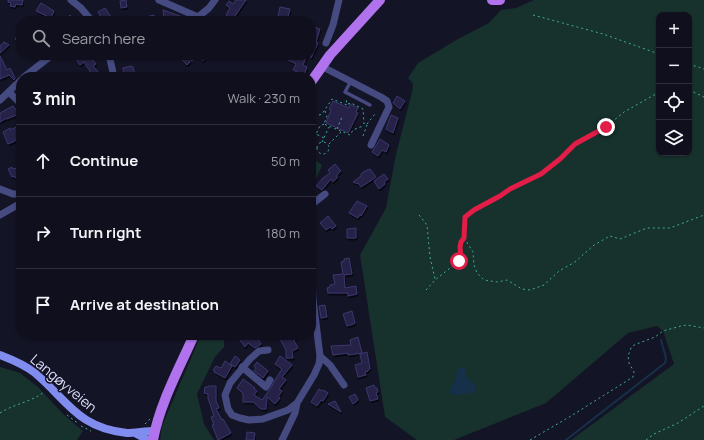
<!DOCTYPE html>
<meta charset="utf-8">
<style>
body{margin:0;font-family:Manrope,sans-serif;background:#1d1d2a;color:#f1f3f6}
.controls{position:absolute;right:12px;top:12px;display:grid;overflow:hidden;border-radius:8px;box-shadow:0 1px 3px #0004}
.controls button{width:36px;height:36px;display:grid;place-items:center;padding:0;border:0;border-bottom:1px solid #2f2f3b;background:#0f0f1d;color:#f1f3f6;font:20px sans-serif}
.stop{position:absolute;width:12px;height:12px;margin:-9px;border:3px solid #e11d48;border-radius:50%;background:#fff}
.stop.end{background:#e11d48;border-color:#fff;box-shadow:0 1px 4px #0008}
.list{margin:0;padding:0;list-style:none}
h2{display:flex;justify-content:space-between;align-items:center;height:52px;margin:0;padding:0 16px;font-size:17px}
h2 small{font-size:13px;font-weight:400;color:#9b9ca4}
.list li{display:grid;grid-template-columns:26px 1fr auto;gap:12px;align-items:center;box-sizing:border-box;height:72px;padding:0 16px;border-top:1px solid #2f2f3b}
.list b{display:block;font-size:15px;white-space:nowrap}
.list em{font-size:13px;font-style:normal;color:#9b9ca4}
.icon{flex:none;width:22px;height:22px;fill:none;stroke:currentColor;stroke-width:2;stroke-linecap:round;stroke-linejoin:round}
.map{position:relative;flex:none;width:704px;height:440px;overflow:hidden}
.search{position:absolute;background:#0f0f1d;box-shadow:0 1px 3px #0004;left:16px;top:16px;width:300px;height:44px;display:flex;align-items:center;gap:10px;box-sizing:border-box;padding:0 14px;border-radius:16px;color:#9b9ca4;font-size:15px}
.panel{position:absolute;background:#0f0f1d;box-shadow:0 1px 3px #0004;left:16px;top:72px;width:300px;height:268px;border-radius:16px}
.map>svg:first-child{display:block}
.green{fill:#17312c;fill-rule:evenodd}
.water{fill:#163049}
.lines{fill:none;stroke-linecap:round;stroke-linejoin:round}
.stream{stroke:#163049;stroke-width:2}
.building{fill:#252246;stroke:#3b376f;filter:url(#shadow)}
.path{stroke:#40ad98;stroke-width:1;stroke-dasharray:2 3;stroke-linecap:butt}
.service{stroke:#454a80;stroke-width:3.5}
.minor{stroke:#454a80;stroke-width:7}
.secondary{stroke:#818cef;stroke-width:8}
.primary{stroke:#b073ed;stroke-width:10}
.route{stroke:#e11d48;stroke-width:5}
.labels{text-anchor:middle;dominant-baseline:central;stroke-width:3;stroke-linejoin:round;paint-order:stroke}
.street-label{font-size:14px;fill:#dedefb;stroke:#141427}
</style>
<div class="map">
<svg width="704" height="440" viewBox="0 0 704 440">
<defs>
<filter id="shadow"><feDropShadow dx="1" dy="2" stdDeviation="0" flood-color="#0009"/></filter>
</defs>
<rect width="100%" height="100%" fill="#141427"/>
<path class="green" d="M 534,0 L 704,0 L 704,440 L 571,440 L 674,364 L 663,331 L 657,326 L 628,333 L 546,403 L 454,440 L 417,440 L 385,417 L 360,255 L 386,208 L 396,154 L 412,92 L 413,84 L 408,78 L 418,63 L 458,39 L 489,23 L 501,10 L 516,8 ZM 659,15 L 689,15 L 689,153 L 659,153 Z
M 311,157 L 322,165 L 313,186 L 311,188 Z
M 201,335 L 224,335 L 224,347 L 215,357 L 197,394 L 204,424 L 214,440 L 160,440 L 162,426 Z
M 0,367 L 20,373 L 38,387 L 63,414 L 83,431 L 77,440 L 0,440 Z"/>
<path class="water" d="M 461,367 L 465,369 C 466,382 473,380 477,388 L 474,393 L 456,395 L 450,393 C 450,389 452,383 455,381 L 456,372 Z"/>
<g class="lines">
<path class="stream" d="M 566,440 L 665,363 L 666,358 L 661,340"/>
</g>
<path class="building" d="M 8,0 L 23,0 L 22,5 L 16,4 L 15,7 L 10,6 L 11,3 L 8,2 Z
M 126,0 L 127,7 L 121,8 L 120,1 Z
M 236,0 L 246,0 L 233,19 L 226,15 L 230,8 L 226,5 L 229,1 L 233,4 Z
M 41,3 L 54,11 L 51,18 L 36,11 Z
M 280,7 L 290,9 L 287,21 L 277,21 Z
M 105,8 L 111,17 L 103,21 L 98,12 Z
M 163,10 L 180,16 L 187,21 L 169,21 L 164,19 Z
M 70,15 L 75,21 L 63,21 Z
M 154,15 L 155,21 L 138,21 L 138,19 Z
M 311,26 L 320,29 L 316,42 L 318,43 L 311,58 Z
M 21,31 L 21,44 L 15,39 Z
M 4,42 L 9,45 L 0,53 L 0,46 Z
M 80,55 L 89,55 L 96,64 L 93,66 L 100,74 L 96,77 L 91,77 L 88,74 L 90,71 L 84,62 L 80,65 L 75,58 Z
M 185,55 L 190,62 L 187,65 L 181,59 Z
M 197,55 L 208,55 L 203,61 Z
M 291,55 L 307,55 L 303,65 L 307,67 L 304,75 L 293,70 L 296,64 L 288,60 Z
M 0,56 L 7,70 L 10,68 L 15,78 L 14,80 L 9,75 L 0,79 Z
M 131,66 L 133,67 L 135,75 L 124,77 L 123,68 Z
M 397,96 L 405,101 L 400,109 L 393,103 Z
M 333,101 L 349,108 L 350,104 L 358,108 L 356,112 L 358,113 L 348,133 L 326,123 L 331,110 L 329,109 Z
M 13,106 L 19,114 L 7,119 L 7,118 L 0,122 L 0,113 Z
M 391,115 L 398,118 L 393,133 L 386,129 Z
M 19,126 L 21,131 L 21,134 L 18,135 L 19,137 L 15,140 L 15,141 L 8,144 L 3,132 L 10,128 L 10,130 Z
M 380,139 L 389,145 L 386,152 L 382,150 L 378,156 L 372,152 Z
M 335,164 L 341,171 L 337,175 L 337,178 L 333,182 L 331,179 L 322,190 L 316,186 L 323,178 L 330,173 L 328,170 Z
M 12,167 L 13,169 L 21,167 L 21,174 L 15,178 L 14,176 L 12,177 L 8,169 Z
M 370,169 L 376,177 L 361,187 L 359,184 L 353,182 L 361,176 L 361,174 L 363,172 Z
M 384,174 L 388,179 L 384,182 L 385,184 L 379,189 L 374,181 Z
M 357,201 L 367,206 L 361,216 L 360,214 L 358,218 L 349,213 Z
M 328,216 L 336,226 L 332,229 L 330,227 L 326,230 L 320,223 Z
M 356,228 L 356,238 L 347,238 L 347,229 Z
M 349,258 L 352,274 L 344,275 L 345,288 L 356,286 L 357,294 L 348,296 L 348,293 L 328,293 L 327,288 L 330,287 L 330,285 L 335,284 L 333,275 L 343,274 L 341,262 L 344,261 L 344,259 Z
M 325,305 L 327,317 L 321,318 L 319,306 Z
M 352,311 L 355,323 L 354,324 L 347,326 L 343,314 Z
M 247,335 L 250,339 L 255,335 L 261,344 L 255,348 L 248,343 L 245,347 L 240,340 Z
M 282,335 L 293,335 L 296,339 L 294,341 L 298,348 L 292,351 L 293,358 L 286,358 L 286,350 L 279,337 Z
M 358,337 L 362,353 L 348,355 L 348,353 L 333,355 L 331,346 L 351,345 L 350,340 Z
M 367,352 L 370,369 L 368,370 L 368,371 L 365,372 L 366,375 L 358,377 L 355,365 L 362,363 L 360,354 Z
M 235,356 L 240,360 L 235,367 L 230,364 Z
M 280,356 L 292,365 L 282,377 L 286,380 L 279,389 L 282,391 L 278,397 L 280,398 L 275,404 L 267,397 L 266,409 L 261,409 L 253,402 L 243,402 L 243,394 L 237,388 L 243,379 L 255,388 L 254,389 L 257,391 L 254,395 L 262,400 L 270,389 L 275,380 L 282,369 L 275,364 Z
M 225,361 L 232,366 L 225,378 L 214,372 L 215,371 L 213,370 L 216,366 L 221,368 Z
M 257,362 L 268,371 L 263,378 L 254,371 L 256,368 L 254,366 Z
M 374,385 L 375,388 L 377,388 L 378,392 L 376,393 L 378,399 L 370,401 L 366,388 Z
M 208,386 L 216,386 L 216,401 L 219,408 L 216,409 L 222,420 L 223,419 L 231,433 L 218,440 L 212,425 L 214,425 L 211,417 L 214,416 L 208,398 L 208,394 L 204,393 L 205,387 L 208,387 Z
M 319,389 L 322,391 L 323,390 L 328,393 L 323,401 L 321,400 L 317,406 L 311,402 Z
M 355,394 L 358,400 L 353,404 L 349,397 Z
M 335,401 L 341,412 L 328,404 Z
M 247,432 L 255,433 L 254,440 L 246,440 Z"/>
<g class="lines">
<path class="path" d="M 533,15 L 603,34 L 659,54
M 689,64 L 704,69
M 689,90 L 704,97
M 348,104 L 351,103 L 363,109 L 364,124
M 325,111 L 327,116 L 324,124 L 350,135 L 353,130 L 363,126
M 319,115 L 322,114 L 332,99 L 347,105 L 346,98
M 324,124 L 320,126 L 316,134 L 324,138
M 367,124 L 375,114
M 337,129 L 342,117
M 363,136 L 367,125 L 364,123
M317 148a6 6 0 1 1 12 0a6 6 0 1 1-12 0Z
M 322,142 L 329,127
M 311,144 L 316,134
M 329,144 L 341,132
M 311,149 L 316,150
M 419,215 L 427,225 L 430,257 L 435,279
M 464,238 L 473,252 L 474,265 L 477,273 L 484,280 L 497,282 L 507,280 L 522,289 L 530,290 L 544,285 L 559,271 L 575,262 L 594,245 L 610,236 L 620,239 L 647,228 L 670,228 L 704,215
M 426,290 L 435,280 L 459,261 L 461,257 L 461,241 L 464,238 L 465,217 L 474,210 L 500,196 L 521,183 L 541,174 L 561,159 L 575,145 L 606,127 L 624,112 L 654,95 L 659,93
M 0,413 C 14,404 31,402 44,392
M 67,415 L 79,424
M 145,424 L 150,419
M 81,426 L 91,431
M 530,440 L 571,416 L 633,377 L 634,372 L 629,363 L 628,356 L 631,348 L 634,345 L 655,337 L 663,331 L 681,326 L 687,325 L 704,328
M 646,440 L 654,434 L 678,423 L 704,406"/>
<path class="service" d="M 351,81 L 345,92 L 370,105
M 311,114 L 313,117 L 311,123"/>
<path class="minor" d="M 71,0 L 81,8 L 92,21
M 159,0 L 198,17 L 209,8 L 215,0
M 326,43 L 333,25 L 339,0
M 109,55 L 114,77
M 191,55 L 192,57
M 321,66 L 381,97 L 387,101 L 389,107 L 371,145
M 24,77 L 52,55
M 9,92 L 21,104
M 0,100 L 21,80
M 0,189 L 13,194 L 21,194
M 311,205 L 325,194
M 0,215 L 21,203
M 268,350 L 259,351 L 250,359 L 230,383 L 225,395 L 228,409 L 232,415 L 240,418 L 249,420 L 263,419 L 288,410 L 297,403 L 314,375 L 319,364 L 320,356 L 313,299 L 311,261
M 320,356 L 330,365 L 344,385
M 242,367 L 266,387 L 270,380
M 282,440 L 295,413 L 297,403"/>
<path class="secondary" d="M 0,355 C 13,360 25,365 35,373 C 68,401 78,428 127,433 C 136,433 145,431 155,431
M 135,433 L 148,440"/>
<path class="primary" d="M 492,0 L 500,0
M 311,82 L 330,55 L 380,0
M 153,440 C 160,403 179,369 194,335"/>
</g>
<g class="lines">
<path class="route" d="M 459,261 L 461,257 L 460,247 L 461,242 L 464,238 L 465,217 L 474,210 L 500,196 L 510,189 L 541,174 L 560,159 L 575,144 L 606,127"/>
</g>
<g class="labels">
<g class="street-label">
<text transform="translate(64 383) rotate(40)">Langøyveien</text>
</g>
</g>
</svg>
<div class="controls">
<button>+</button>
<button>−</button>
<button><svg class="icon" aria-label="locate" viewBox="0 0 24 24"><circle cx="12" cy="12" r="6"/><path d="M12 2v4M12 18v4M2 12h4M18 12h4"/></svg></button>
<button><svg class="icon" aria-label="layers" viewBox="0 0 24 24"><path d="M12 4l9 5-9 5-9-5zM3 14l9 5 9-5"/></svg></button>
</div>
<div class="stop" style="left:459px;top:261px"></div>
<div class="stop end" style="left:606px;top:127px"></div>
<div class="search"><svg class="icon" aria-label="search" viewBox="0 0 24 24"><circle cx="10" cy="10" r="6"/><path d="M15 15l6 6"/></svg>Search here</div>
<section class="panel">
<h2>3 min<small>Walk · 230 m</small></h2>
<ul class="list">
<li><svg class="icon" aria-label="ahead" viewBox="0 0 24 24"><path d="M12 20V5M6 11l6-6 6 6"/></svg><div><b>Continue</b></div><em>50 m</em></li>
<li><svg class="icon" aria-label="right" viewBox="0 0 24 24"><path d="M7 20v-9h11M14 6l5 5-5 5"/></svg><div><b>Turn right</b></div><em>180 m</em></li>
<li><svg class="icon" aria-label="arrive" viewBox="0 0 24 24"><path d="M6 21V4h12l-3 4 3 4H6"/></svg><div><b>Arrive at destination</b></div></li>
</ul>
</section>
</div>
